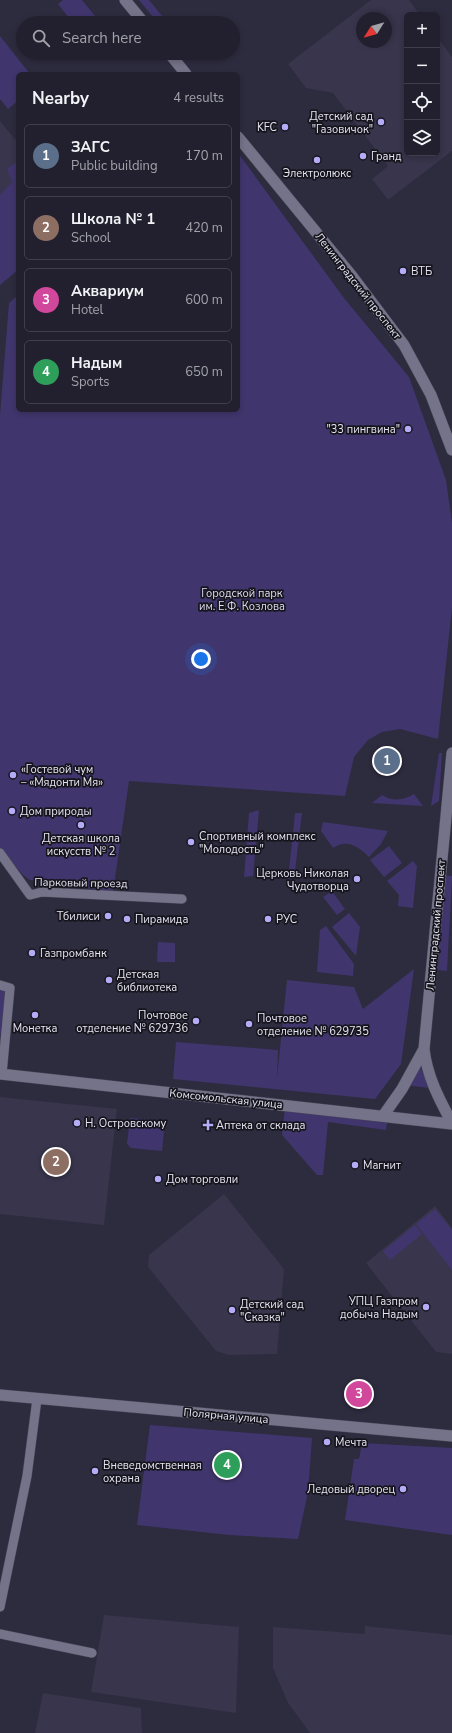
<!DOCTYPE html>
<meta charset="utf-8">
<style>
body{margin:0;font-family:"Nunito Sans",sans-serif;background:#2e2d3a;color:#f1f3f6}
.controls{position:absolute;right:12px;top:12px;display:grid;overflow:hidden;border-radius:6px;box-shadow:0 2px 6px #0003}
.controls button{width:36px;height:36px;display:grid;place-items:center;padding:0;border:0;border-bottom:1px solid #3f3e4a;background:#22202e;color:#f1f3f6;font:20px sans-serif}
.compass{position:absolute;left:356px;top:12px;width:36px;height:36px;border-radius:50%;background:#22202e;box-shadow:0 2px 6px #0003;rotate:233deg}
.you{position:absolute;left:201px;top:659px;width:14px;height:14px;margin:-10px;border:3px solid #fff;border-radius:50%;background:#1a73e8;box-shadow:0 0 0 6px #1a73e833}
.badge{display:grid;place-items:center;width:26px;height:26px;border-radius:50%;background:#8c9099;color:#fff;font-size:13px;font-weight:700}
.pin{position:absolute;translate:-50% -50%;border:2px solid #fff;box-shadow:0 1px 4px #0006}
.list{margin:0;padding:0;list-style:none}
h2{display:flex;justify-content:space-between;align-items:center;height:52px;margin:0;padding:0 16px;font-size:17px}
h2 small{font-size:13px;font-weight:400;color:#a2a3aa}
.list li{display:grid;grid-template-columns:26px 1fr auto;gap:12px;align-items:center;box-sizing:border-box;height:64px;margin:0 8px 8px;padding:0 8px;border:1px solid #3f3e4a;border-radius:6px}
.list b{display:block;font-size:15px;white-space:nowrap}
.list p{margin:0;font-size:13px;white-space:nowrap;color:#a2a3aa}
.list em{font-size:13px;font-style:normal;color:#a2a3aa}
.icon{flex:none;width:22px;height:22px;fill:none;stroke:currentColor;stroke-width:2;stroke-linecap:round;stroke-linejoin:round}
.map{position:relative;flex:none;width:452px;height:1733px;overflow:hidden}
.search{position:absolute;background:#22202e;box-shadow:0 2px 6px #0003;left:16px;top:16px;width:224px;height:44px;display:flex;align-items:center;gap:10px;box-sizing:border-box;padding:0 14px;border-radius:22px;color:#a2a3aa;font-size:15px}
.panel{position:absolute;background:#22202e;box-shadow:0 2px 6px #0003;left:16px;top:72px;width:224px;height:340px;border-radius:6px}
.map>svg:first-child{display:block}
.built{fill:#38354c;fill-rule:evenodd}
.green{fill:#40366d}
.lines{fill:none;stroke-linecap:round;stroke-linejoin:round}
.minor-casing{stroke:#484655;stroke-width:10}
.tertiary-casing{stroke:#484655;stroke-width:12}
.minor{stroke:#757389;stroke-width:9}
.tertiary{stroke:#757389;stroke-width:11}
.poi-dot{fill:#b5acf8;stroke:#16151d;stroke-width:1.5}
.labels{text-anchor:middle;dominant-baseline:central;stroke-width:3.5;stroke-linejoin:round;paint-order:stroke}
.poi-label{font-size:11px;fill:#e6e5f2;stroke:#16151d;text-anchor:start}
.street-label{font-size:11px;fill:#e6e5f2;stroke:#16151d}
.park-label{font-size:11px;fill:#dedcf0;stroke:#16151d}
</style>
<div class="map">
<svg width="452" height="1733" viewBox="0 0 452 1733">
<rect width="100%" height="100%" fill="#2d2b3e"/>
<path class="built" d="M 371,0 L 409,0 L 420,15 L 407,15 L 407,153 L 437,153 L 437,37 L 452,57 L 452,151 L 388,200 L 372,179 L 388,166 L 333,93 L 306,88 L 288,64 ZM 362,18 L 386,18 L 386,42 L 362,42 Z
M 0,121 L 18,143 L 18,216 L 0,231 Z
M 0,1097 L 117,1109 L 104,1225 L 0,1214 Z
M 224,1194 L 284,1269 L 277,1354 L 229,1355 L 216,1351 L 148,1267 L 149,1255 Z
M 435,1206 L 452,1228 L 452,1354 L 436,1352 L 366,1263 Z
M 104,1615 L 239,1627 L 236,1713 L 91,1692 Z
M 365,1626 L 452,1635 L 452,1733 L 310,1733 L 288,1703 L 273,1668 L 273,1627 L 365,1634 Z
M 43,1693 L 141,1708 L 142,1733 L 35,1733 Z"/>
<path class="green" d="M 63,0 L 82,0 L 99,21 L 96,23 L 73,23 L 58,4 Z
M 139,0 L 149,0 L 168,23 L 158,23 Z
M 0,36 L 30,74 L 18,74 L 18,101 L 8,109 L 0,99 Z
M 238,153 L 344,298 L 409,377 L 446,480 L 452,523 L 452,607 L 438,739 L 400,729 L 382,732 L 368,740 L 354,757 L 345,796 L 129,781 L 113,892 L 30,880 L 23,875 L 0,848 L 0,415 L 9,303 L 18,295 L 18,410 L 238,410 Z
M 18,161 L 18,270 L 0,285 L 0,195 L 12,182 L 7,169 Z
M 439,753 L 442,753 L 439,801 L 431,806 Z
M 414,794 L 423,806 L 372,803 L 382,795 C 393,802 404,800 414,794 Z
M 259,810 L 253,876 L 244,877 L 249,813 Z
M 295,813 L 302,813 L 294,879 L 288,879 Z
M 323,822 L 388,831 L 381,844 L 369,857 C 359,847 347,838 333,848 L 321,831 Z
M 389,846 L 402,863 L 384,877 L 370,860 Z
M 413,861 L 417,866 L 413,908 L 398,906 L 399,895 L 387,881 Z
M 444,875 L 452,876 L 447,971 L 438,970 Z
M 332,891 L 345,909 L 337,915 L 323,897 Z
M 349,913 L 360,927 L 356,956 L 332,927 Z
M 326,926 L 354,964 L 353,976 L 317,972 L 320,930 Z
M 158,942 L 175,943 L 175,962 L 157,962 Z
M 414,969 L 401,1064 L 375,1099 L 173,1079 L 176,1042 L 278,1050 L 277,1078 L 287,980 L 354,987 L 363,1009 Z
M 0,984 L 6,984 L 0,1042 Z
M 419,1063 L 429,1088 L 405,1085 Z
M 285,1108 L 387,1123 L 386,1130 L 328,1122 L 323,1175 L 317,1175 L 282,1135 Z
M 130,1118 L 165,1121 L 162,1151 L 131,1148 L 127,1144 Z
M 435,1209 L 452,1230 L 452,1270 L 416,1224 Z
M 415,1225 L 422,1234 L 390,1260 L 383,1251 Z
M 150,1425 L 312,1438 L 308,1492 L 298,1539 L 229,1535 L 137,1525 Z
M 362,1443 L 452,1448 L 452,1535 L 345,1520 L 354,1459 L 359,1459 Z"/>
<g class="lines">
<defs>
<path id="minor" d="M 0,853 L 30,895 L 42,892 L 182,899
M 0,985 L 10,988 L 2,1074
M 0,1607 L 27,1476 L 37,1399
M 0,1634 L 92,1653"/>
<path id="tertiary" d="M 125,0 L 144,23
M 169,53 L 186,74
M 238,137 L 352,276 L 404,345 L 431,395 L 452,450
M 452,753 L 424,1049 C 427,1076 439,1099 452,1123
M 0,1074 L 452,1124
M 383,1116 L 402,1089 L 424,1049
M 0,1395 L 452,1436"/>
</defs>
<use href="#minor" class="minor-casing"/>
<use href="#tertiary" class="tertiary-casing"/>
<use href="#minor" class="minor"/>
<use href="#tertiary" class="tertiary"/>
</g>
<g class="poi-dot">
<circle cx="381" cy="122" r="4"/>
<circle cx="285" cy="127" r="4"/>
<circle cx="363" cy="156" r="4"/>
<circle cx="317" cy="160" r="4"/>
<circle cx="403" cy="271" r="4"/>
<circle cx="408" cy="429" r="4"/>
<circle cx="13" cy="775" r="4"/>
<circle cx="12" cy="811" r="4"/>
<circle cx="81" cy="825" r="4"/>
<circle cx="191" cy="842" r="4"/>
<circle cx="357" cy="879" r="4"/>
<circle cx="108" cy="916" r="4"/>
<circle cx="127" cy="919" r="4"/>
<circle cx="268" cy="919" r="4"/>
<circle cx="32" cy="953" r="4"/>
<circle cx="109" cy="980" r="4"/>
<circle cx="35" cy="1015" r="4"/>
<circle cx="196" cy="1021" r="4"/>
<circle cx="249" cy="1024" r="4"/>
<circle cx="77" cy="1123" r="4"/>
<path d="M206 1119h4v4h4v4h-4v4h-4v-4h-4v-4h4z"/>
<circle cx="355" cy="1165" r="4"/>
<circle cx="158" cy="1179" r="4"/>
<circle cx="426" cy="1307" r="4"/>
<circle cx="232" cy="1310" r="4"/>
<circle cx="327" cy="1442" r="4"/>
<circle cx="95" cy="1471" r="4"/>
<circle cx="403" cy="1489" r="4"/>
</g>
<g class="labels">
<g class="poi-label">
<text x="373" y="116" text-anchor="end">Детский сад<tspan x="373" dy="13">"Газовичок"</tspan></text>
<text x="277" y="127" text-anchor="end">KFC</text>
<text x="371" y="156">Гранд</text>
<text x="317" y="173" text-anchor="middle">Электролюкс</text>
<text x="411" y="271">ВТБ</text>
<text x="400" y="429" text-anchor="end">"33 пингвина"</text>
<text x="21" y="769">«Гостевой чум<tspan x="21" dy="13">– «Мядонти Мя»</tspan></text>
<text x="20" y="811">Дом природы</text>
<text x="199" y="836">Спортивный комплекс<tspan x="199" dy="13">"Молодость"</tspan></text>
<text x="81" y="838" text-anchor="middle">Детская школа<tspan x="81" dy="13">искусств № 2</tspan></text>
<text x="349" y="873" text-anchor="end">Церковь Николая<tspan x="349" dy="13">Чудотворца</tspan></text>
<text x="100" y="916" text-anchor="end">Тбилиси</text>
<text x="135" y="919">Пирамида</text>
<text x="276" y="919">РУС</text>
<text x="40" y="953">Газпромбанк</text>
<text x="117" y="974">Детская<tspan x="117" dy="13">библиотека</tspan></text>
<text x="188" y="1015" text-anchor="end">Почтовое<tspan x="188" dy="13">отделение № 629736</tspan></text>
<text x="257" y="1018">Почтовое<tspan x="257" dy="13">отделение № 629735</tspan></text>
<text x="35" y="1028" text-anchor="middle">Монетка</text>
<text x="85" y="1123">Н. Островскому</text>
<text x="216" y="1125">Аптека от склада</text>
<text x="363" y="1165">Магнит</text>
<text x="166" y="1179">Дом торговли</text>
<text x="418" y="1301" text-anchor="end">УПЦ Газпром<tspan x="418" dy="13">добыча Надым</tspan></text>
<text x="240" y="1304">Детский сад<tspan x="240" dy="13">"Сказка"</tspan></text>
<text x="335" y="1442">Мечта</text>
<text x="103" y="1465">Вневедомственная<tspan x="103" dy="13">охрана</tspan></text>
<text x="395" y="1489" text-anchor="end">Ледовый дворец</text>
</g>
<g class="street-label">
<text transform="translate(358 286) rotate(52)">Ленинградский проспект</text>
<text transform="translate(81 883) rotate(1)">Парковый проезд</text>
<text transform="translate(436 925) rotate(-85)">Ленинградский проспект</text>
<text transform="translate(226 1099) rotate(6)">Комсомольская улица</text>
<text transform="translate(226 1416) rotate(5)">Полярная улица</text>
</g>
<g class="park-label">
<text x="242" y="593">Городской парк<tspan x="242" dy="13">им. Е.Ф. Козлова</tspan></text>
</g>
</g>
</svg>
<div class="controls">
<button>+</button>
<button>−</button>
<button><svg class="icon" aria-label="locate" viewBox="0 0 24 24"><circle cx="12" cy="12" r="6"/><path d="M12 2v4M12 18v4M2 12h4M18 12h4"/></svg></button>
<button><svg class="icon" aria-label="layers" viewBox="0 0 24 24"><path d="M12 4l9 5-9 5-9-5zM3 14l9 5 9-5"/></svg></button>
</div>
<svg class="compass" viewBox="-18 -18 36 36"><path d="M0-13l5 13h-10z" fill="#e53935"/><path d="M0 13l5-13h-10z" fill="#a2a3aa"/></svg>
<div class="you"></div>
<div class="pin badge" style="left:387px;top:761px;background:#5c6f8a">1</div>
<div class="pin badge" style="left:56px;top:1162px;background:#8d6e63">2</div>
<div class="pin badge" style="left:359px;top:1394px;background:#d1479c">3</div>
<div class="pin badge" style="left:227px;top:1465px;background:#2e9e5b">4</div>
<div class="search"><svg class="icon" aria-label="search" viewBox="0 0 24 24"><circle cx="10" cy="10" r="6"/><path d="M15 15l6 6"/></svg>Search here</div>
<section class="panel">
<h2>Nearby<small>4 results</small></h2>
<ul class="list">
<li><span class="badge" style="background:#5c6f8a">1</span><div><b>ЗАГС</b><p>Public building</p></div><em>170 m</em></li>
<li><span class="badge" style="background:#8d6e63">2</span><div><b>Школа № 1</b><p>School</p></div><em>420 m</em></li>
<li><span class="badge" style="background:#d1479c">3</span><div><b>Аквариум</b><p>Hotel</p></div><em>600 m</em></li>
<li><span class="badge" style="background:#2e9e5b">4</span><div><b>Надым</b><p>Sports</p></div><em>650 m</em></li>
</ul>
</section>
</div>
